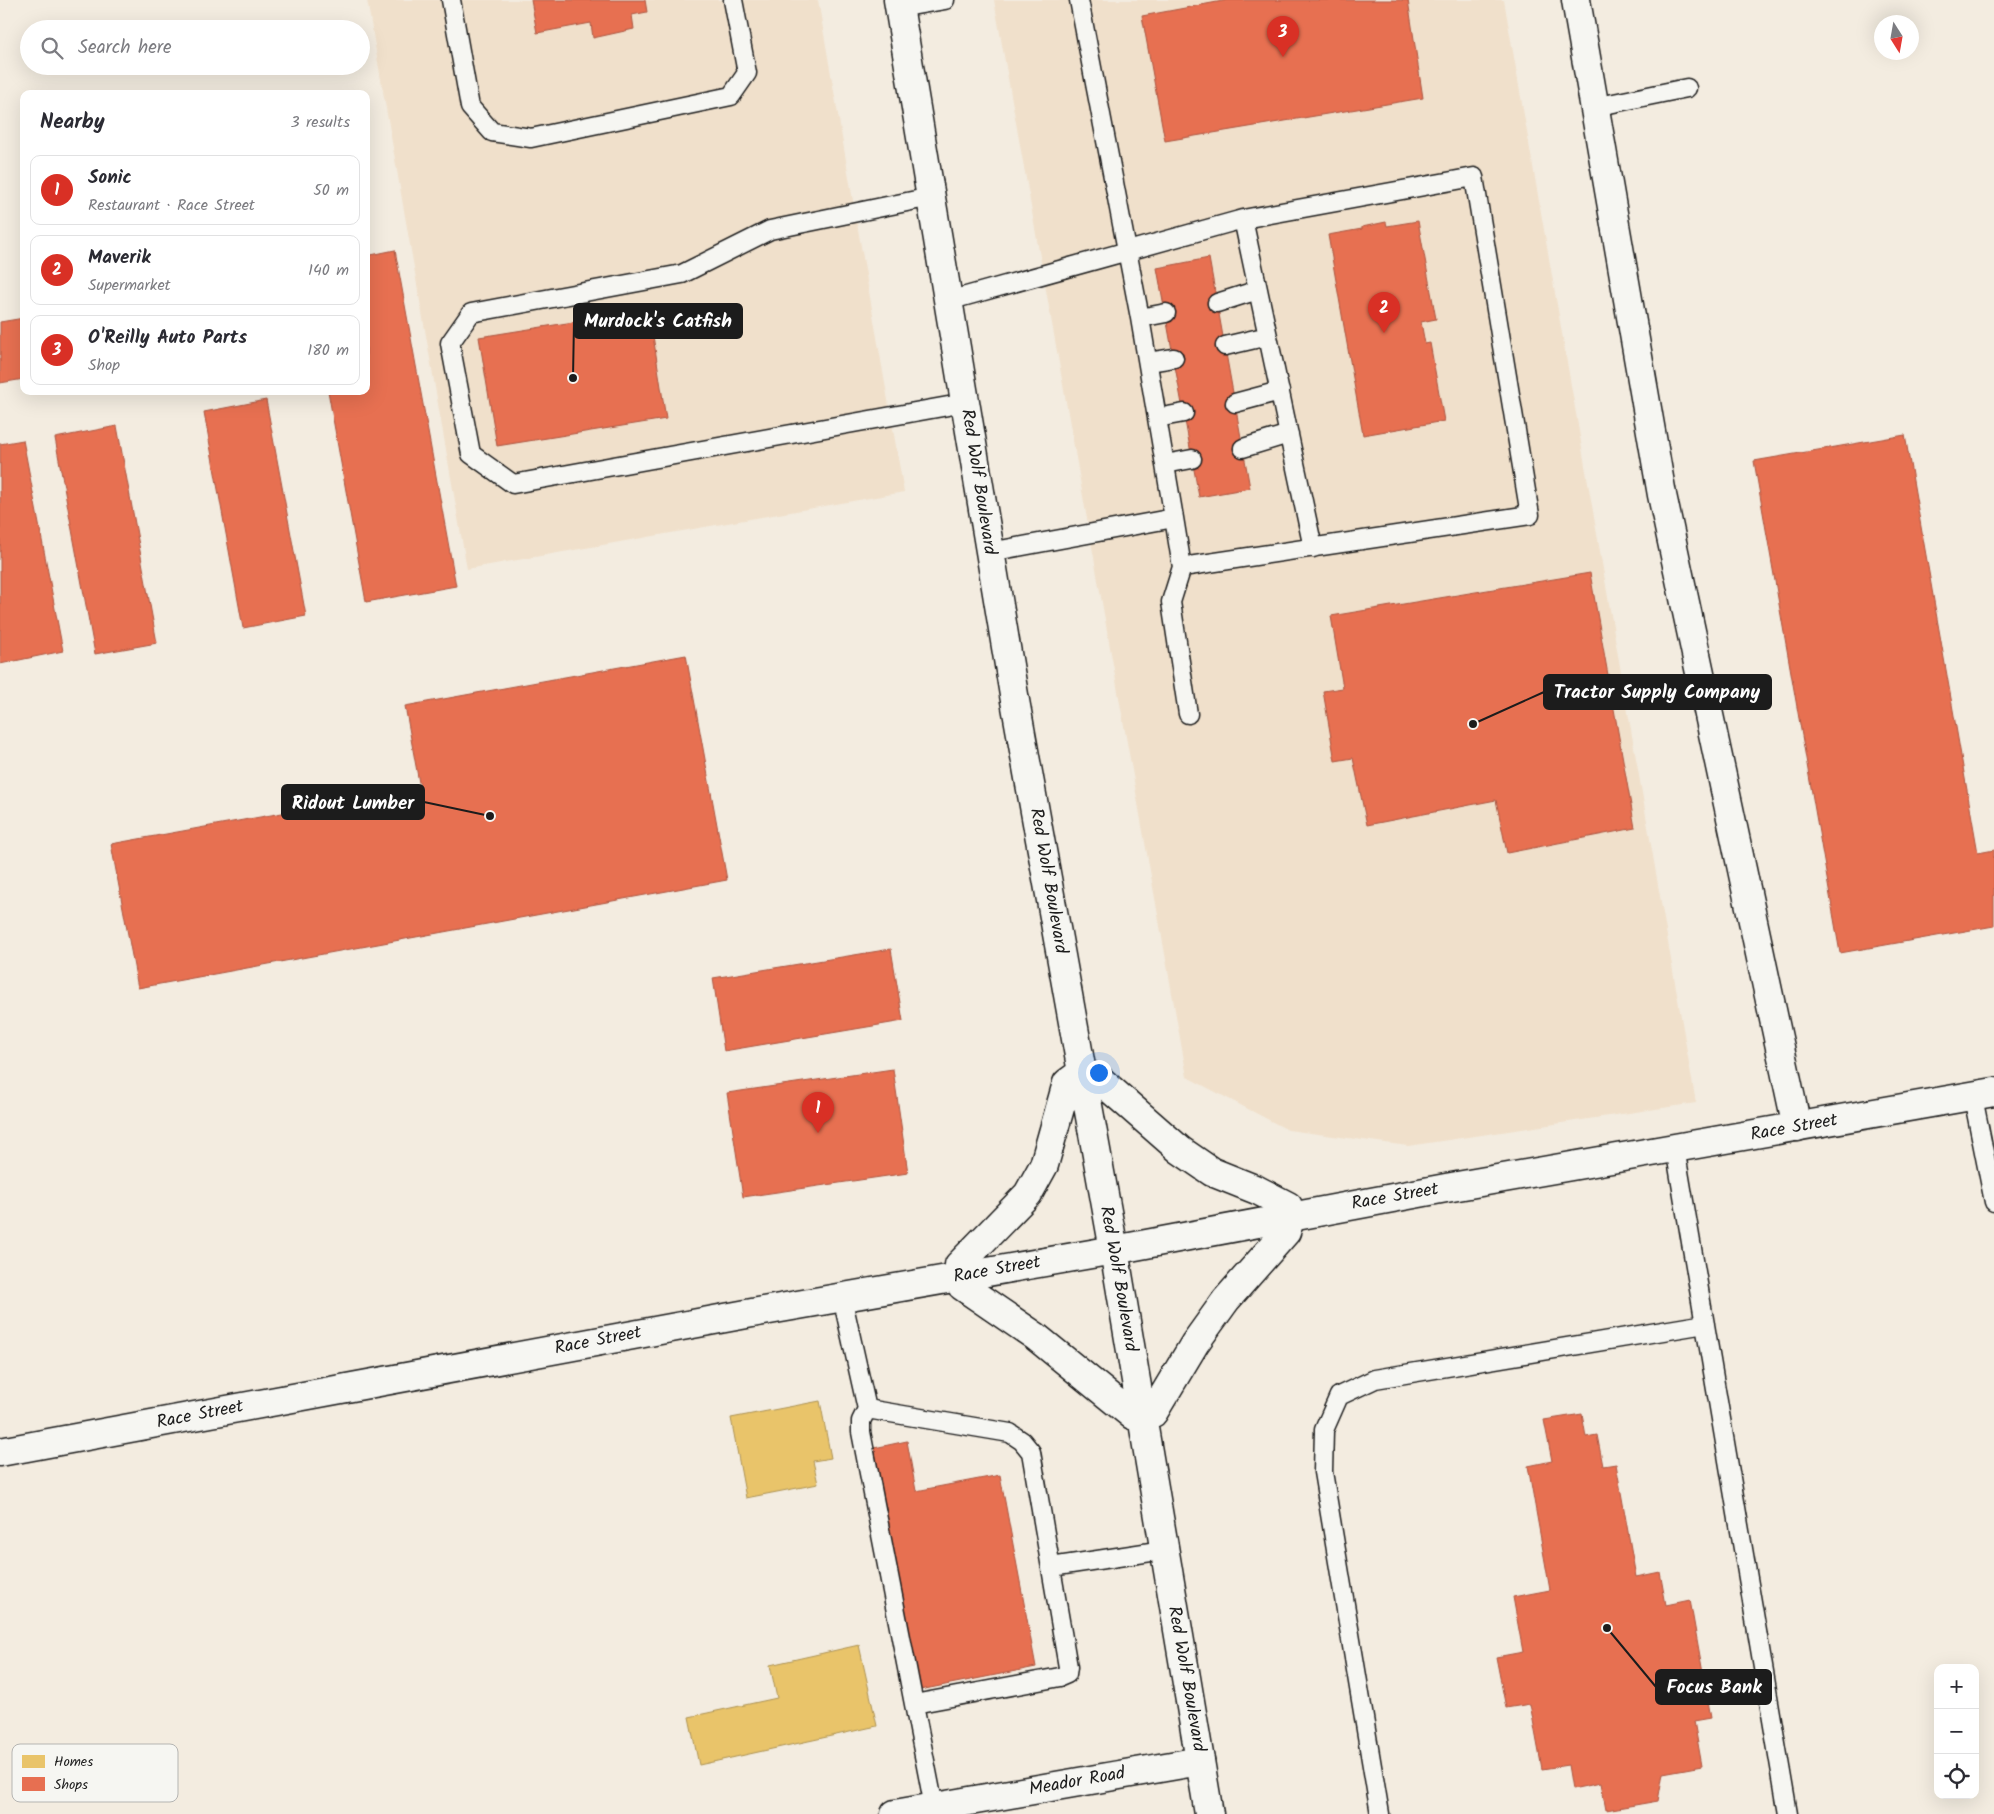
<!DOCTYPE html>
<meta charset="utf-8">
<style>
body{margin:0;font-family:Kalam,sans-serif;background:#f2f2f3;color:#2b2b33}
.controls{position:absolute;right:15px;bottom:15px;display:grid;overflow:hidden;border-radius:10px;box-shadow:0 5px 20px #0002}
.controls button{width:45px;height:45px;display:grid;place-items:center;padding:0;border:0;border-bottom:1px solid #e1e1e2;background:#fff;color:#2b2b33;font:25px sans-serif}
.compass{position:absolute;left:1874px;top:15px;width:45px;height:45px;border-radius:50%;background:#fff;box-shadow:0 5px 20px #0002;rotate:169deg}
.you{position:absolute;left:1098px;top:1072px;width:18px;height:18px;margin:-12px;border:4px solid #fff;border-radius:50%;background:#1a73e8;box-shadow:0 0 0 8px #1a73e833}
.badge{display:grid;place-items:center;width:32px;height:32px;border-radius:50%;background:#d93025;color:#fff;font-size:16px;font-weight:700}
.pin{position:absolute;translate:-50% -41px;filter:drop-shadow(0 1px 2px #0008)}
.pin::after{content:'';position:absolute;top:26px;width:18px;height:15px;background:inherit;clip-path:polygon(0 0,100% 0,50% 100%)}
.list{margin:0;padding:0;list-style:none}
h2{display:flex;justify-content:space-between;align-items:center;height:65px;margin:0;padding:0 20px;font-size:21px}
h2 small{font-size:16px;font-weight:400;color:#7c7c81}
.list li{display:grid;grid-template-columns:32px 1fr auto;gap:15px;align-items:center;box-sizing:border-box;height:70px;margin:0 10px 10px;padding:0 10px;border:1px solid #e1e1e2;border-radius:10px}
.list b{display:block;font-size:19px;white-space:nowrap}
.list p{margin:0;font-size:16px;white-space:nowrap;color:#7c7c81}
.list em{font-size:16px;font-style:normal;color:#7c7c81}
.icon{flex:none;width:28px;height:28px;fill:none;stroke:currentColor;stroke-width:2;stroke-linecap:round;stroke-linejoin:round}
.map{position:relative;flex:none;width:1994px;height:1814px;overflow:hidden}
.search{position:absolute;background:#fff;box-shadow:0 5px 20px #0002;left:20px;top:20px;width:350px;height:55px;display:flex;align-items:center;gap:12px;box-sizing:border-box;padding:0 18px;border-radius:28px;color:#7c7c81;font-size:19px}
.panel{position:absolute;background:#fff;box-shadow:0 5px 20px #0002;left:20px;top:90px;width:350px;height:305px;border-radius:10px}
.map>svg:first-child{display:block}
.built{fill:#f0e0cb}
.homes{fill:#e9c46a;stroke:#ac9253}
.shops{fill:#e76f51;stroke:#aa5641}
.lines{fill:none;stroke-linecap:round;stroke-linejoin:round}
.service-casing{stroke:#1c1c1c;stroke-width:21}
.minor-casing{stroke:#1c1c1c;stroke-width:31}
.tertiary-casing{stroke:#1c1c1c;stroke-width:31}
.trunk-casing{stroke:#1c1c1c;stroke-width:31}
.service{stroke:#f6f6f2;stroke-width:18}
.minor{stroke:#f6f6f2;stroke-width:28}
.tertiary{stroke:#f6f6f2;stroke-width:28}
.trunk{stroke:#f6f6f2;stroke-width:28}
.labels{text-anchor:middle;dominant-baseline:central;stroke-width:5;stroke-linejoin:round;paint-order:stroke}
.street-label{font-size:18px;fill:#1c1c1c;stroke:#f6f6f2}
.key{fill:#f6f6f2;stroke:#b5b5b2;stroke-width:1}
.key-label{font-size:14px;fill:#1c1c1c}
.leader{fill:none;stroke:#1c1c1c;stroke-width:2}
.callout-dot{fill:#1c1c1c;stroke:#f6f6f2;stroke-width:2}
.callout{fill:#1c1c1c;stroke:#1c1c1c;stroke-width:2}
.callout-label{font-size:19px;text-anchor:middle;font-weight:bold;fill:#fff}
</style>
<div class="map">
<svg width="1994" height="1814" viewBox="0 0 1994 1814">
<rect width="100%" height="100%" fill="#f3ece0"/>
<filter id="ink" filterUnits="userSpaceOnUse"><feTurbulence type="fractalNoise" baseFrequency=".02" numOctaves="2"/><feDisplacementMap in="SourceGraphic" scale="10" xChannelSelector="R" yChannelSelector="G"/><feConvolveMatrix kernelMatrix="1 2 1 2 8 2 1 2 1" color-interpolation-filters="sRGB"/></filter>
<g filter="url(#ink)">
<path class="built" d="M 367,0 L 818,0 L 904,492 L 467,569 Z
M 994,0 L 1504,0 L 1696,1103 L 1408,1146 L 1288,1130 L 1187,1077 Z"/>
<path class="homes" d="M 820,1401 L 831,1458 L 813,1461 L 818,1484 L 746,1498 L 731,1418 Z
M 859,1645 L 877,1726 L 699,1765 L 689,1717 L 777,1698 L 770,1665 Z"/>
<path class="shops" d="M 531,0 L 645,0 L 647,12 L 632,15 L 634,29 L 593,38 L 591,23 L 537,33 Z
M 1228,0 L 1408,0 L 1423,98 L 1165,141 L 1142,16 Z
M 1418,221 L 1436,319 L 1421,322 L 1425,344 L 1430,343 L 1444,421 L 1363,435 L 1328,235 L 1362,229 L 1362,227 L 1386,222 L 1387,226 Z
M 395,250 L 456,586 L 366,602 L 328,391 L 366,391 L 366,256 Z
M 1209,258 L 1250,488 L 1199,497 L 1157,268 Z
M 649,310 L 666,419 L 497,446 L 479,337 Z
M 24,318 L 24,379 L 0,383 L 0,322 Z
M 266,400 L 306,616 L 243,628 L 204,412 Z
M 117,426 L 157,643 L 95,654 L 55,438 Z
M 1905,435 L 1978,853 L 1994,850 L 1994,926 L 1840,953 L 1754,461 Z
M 23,440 L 63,651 L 0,664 L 0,444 Z
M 1590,573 L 1635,828 L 1507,853 L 1496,800 L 1367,825 L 1353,758 L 1335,761 L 1323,691 L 1343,688 L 1331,616 Z
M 686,655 L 727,880 L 138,988 L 111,844 L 420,788 L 405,706 Z
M 891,949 L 903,1021 L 724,1051 L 713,978 Z
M 893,1069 L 908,1173 L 743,1197 L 727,1093 Z
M 1582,1414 L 1586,1437 L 1597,1435 L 1603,1466 L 1616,1464 L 1636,1577 L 1660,1572 L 1666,1605 L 1690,1600 L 1711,1718 L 1694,1721 L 1702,1766 L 1663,1773 L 1658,1801 L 1606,1810 L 1601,1783 L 1572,1789 L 1568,1765 L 1542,1769 L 1530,1704 L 1506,1708 L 1496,1657 L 1523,1652 L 1513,1597 L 1550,1590 L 1528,1466 L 1552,1461 L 1544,1420 Z
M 907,1441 L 916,1491 L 1000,1475 L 1036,1667 L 920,1690 L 874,1448 Z"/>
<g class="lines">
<defs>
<path id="service" d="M 451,0 L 470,107 L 492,132 L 531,138 L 731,96 L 747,73 L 733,0
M 899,8 L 945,0
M 1594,107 L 1687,88
M 931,197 L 770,230 L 682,274 L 471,313 L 450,343 L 471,454 L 513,484 L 965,403
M 1243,219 L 1313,548
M 948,301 L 1243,219 L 1474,177 L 1530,515 L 1182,567 L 1174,518
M 1217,303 L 1258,290
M 1140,318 L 1166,313
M 1225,346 L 1268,336
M 1148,362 L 1174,358
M 1235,403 L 1280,391
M 1157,418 L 1184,413
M 1243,448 L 1289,434
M 1165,464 L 1192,459
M 990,552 L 1174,518 L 1140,318 L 1079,0
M 1182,567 L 1171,602 L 1188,714
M 1973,1097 L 1994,1202
M 1675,1148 L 1788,1814
M 842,1297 L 867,1409 L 1010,1433 L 1022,1441 L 1031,1452 L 1068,1667 L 1067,1674 L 1060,1677 L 914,1704
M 867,1409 L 861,1421 L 861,1432 L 934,1807
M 1051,1567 L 1164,1550
M 1380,1814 L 1323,1472 L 1324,1430 L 1339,1396 L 1375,1379 L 1705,1324"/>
<path id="minor" d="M 1576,0 L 1662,495 L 1797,1127
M 895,1814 L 1200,1761"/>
<path id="tertiary" d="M 0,1452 L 752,1313 L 1114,1250 L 1446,1188 L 1994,1092"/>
<path id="trunk" d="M 898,0 L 1014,695 L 1114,1250 L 1209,1814
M 1082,1072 L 1100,1080 L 1180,1150 L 1212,1172 L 1257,1190 L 1288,1206 L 1291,1216 L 1286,1232 L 1226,1300 L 1195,1343 L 1153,1413 L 1142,1418 L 1132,1415 L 1035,1336 L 962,1286 L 959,1277 L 959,1265 L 1028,1194 L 1044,1165 L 1067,1083 Z"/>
</defs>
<use href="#service" class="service-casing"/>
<use href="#minor" class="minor-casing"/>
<use href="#tertiary" class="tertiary-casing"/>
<use href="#trunk" class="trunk-casing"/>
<use href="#service" class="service"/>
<use href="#minor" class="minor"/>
<use href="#tertiary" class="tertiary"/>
<use href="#trunk" class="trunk"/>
</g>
</g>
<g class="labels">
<g class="street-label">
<text transform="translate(978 482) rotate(81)">Red Wolf Boulevard</text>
<text transform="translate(1048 881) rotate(80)">Red Wolf Boulevard</text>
<text transform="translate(1794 1128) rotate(-10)">Race Street</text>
<text transform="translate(1395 1197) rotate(-10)">Race Street</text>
<text transform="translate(997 1270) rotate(-10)">Race Street</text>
<text transform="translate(1118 1279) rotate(80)">Red Wolf Boulevard</text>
<text transform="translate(598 1341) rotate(-11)">Race Street</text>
<text transform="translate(200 1415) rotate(-11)">Race Street</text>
<text transform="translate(1186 1679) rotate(80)">Red Wolf Boulevard</text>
<text transform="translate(1077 1782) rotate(-10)">Meador Road</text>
</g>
</g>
<rect x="12" y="1744" width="166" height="58" rx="8" class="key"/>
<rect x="22" y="1755" width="23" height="13" fill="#e9c46a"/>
<rect x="22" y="1777" width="23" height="14" fill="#e76f51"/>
<g class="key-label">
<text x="54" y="1766">Homes</text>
<text x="54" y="1789">Shops</text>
</g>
<path class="leader" d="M573 378L574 321M1473 724L1544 692M490 816L424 802M1607 1628L1656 1687"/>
<g class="callout-dot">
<circle cx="573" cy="378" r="5"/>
<circle cx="1473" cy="724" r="5"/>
<circle cx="490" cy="816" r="5"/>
<circle cx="1607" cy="1628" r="5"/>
</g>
<g class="callout">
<rect x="574" y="304" width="168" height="34" rx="5"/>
<rect x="1544" y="675" width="227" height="34" rx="5"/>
<rect x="282" y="785" width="142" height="34" rx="5"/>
<rect x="1656" y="1670" width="115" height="34" rx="5"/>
</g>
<g class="callout-label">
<text x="658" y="327">Murdock's Catfish</text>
<text x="1657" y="698">Tractor Supply Company</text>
<text x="353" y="809">Ridout Lumber</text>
<text x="1714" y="1693">Focus Bank</text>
</g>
</svg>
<div class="controls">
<button>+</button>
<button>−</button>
<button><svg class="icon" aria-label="locate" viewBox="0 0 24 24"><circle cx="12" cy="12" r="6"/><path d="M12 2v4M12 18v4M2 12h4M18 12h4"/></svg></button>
</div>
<svg class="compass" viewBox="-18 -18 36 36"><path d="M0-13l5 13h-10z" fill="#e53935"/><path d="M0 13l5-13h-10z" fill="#7c7c81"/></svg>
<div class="you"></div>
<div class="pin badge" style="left:818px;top:1133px">1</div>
<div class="pin badge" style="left:1384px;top:333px">2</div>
<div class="pin badge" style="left:1283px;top:57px">3</div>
<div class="search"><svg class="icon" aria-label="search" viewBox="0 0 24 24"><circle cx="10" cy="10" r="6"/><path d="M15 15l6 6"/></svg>Search here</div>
<section class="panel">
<h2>Nearby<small>3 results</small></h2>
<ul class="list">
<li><span class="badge">1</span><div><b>Sonic</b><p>Restaurant · Race Street</p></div><em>50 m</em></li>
<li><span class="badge">2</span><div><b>Maverik</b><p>Supermarket</p></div><em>140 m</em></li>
<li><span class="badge">3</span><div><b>O'Reilly Auto Parts</b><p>Shop</p></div><em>180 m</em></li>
</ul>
</section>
</div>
